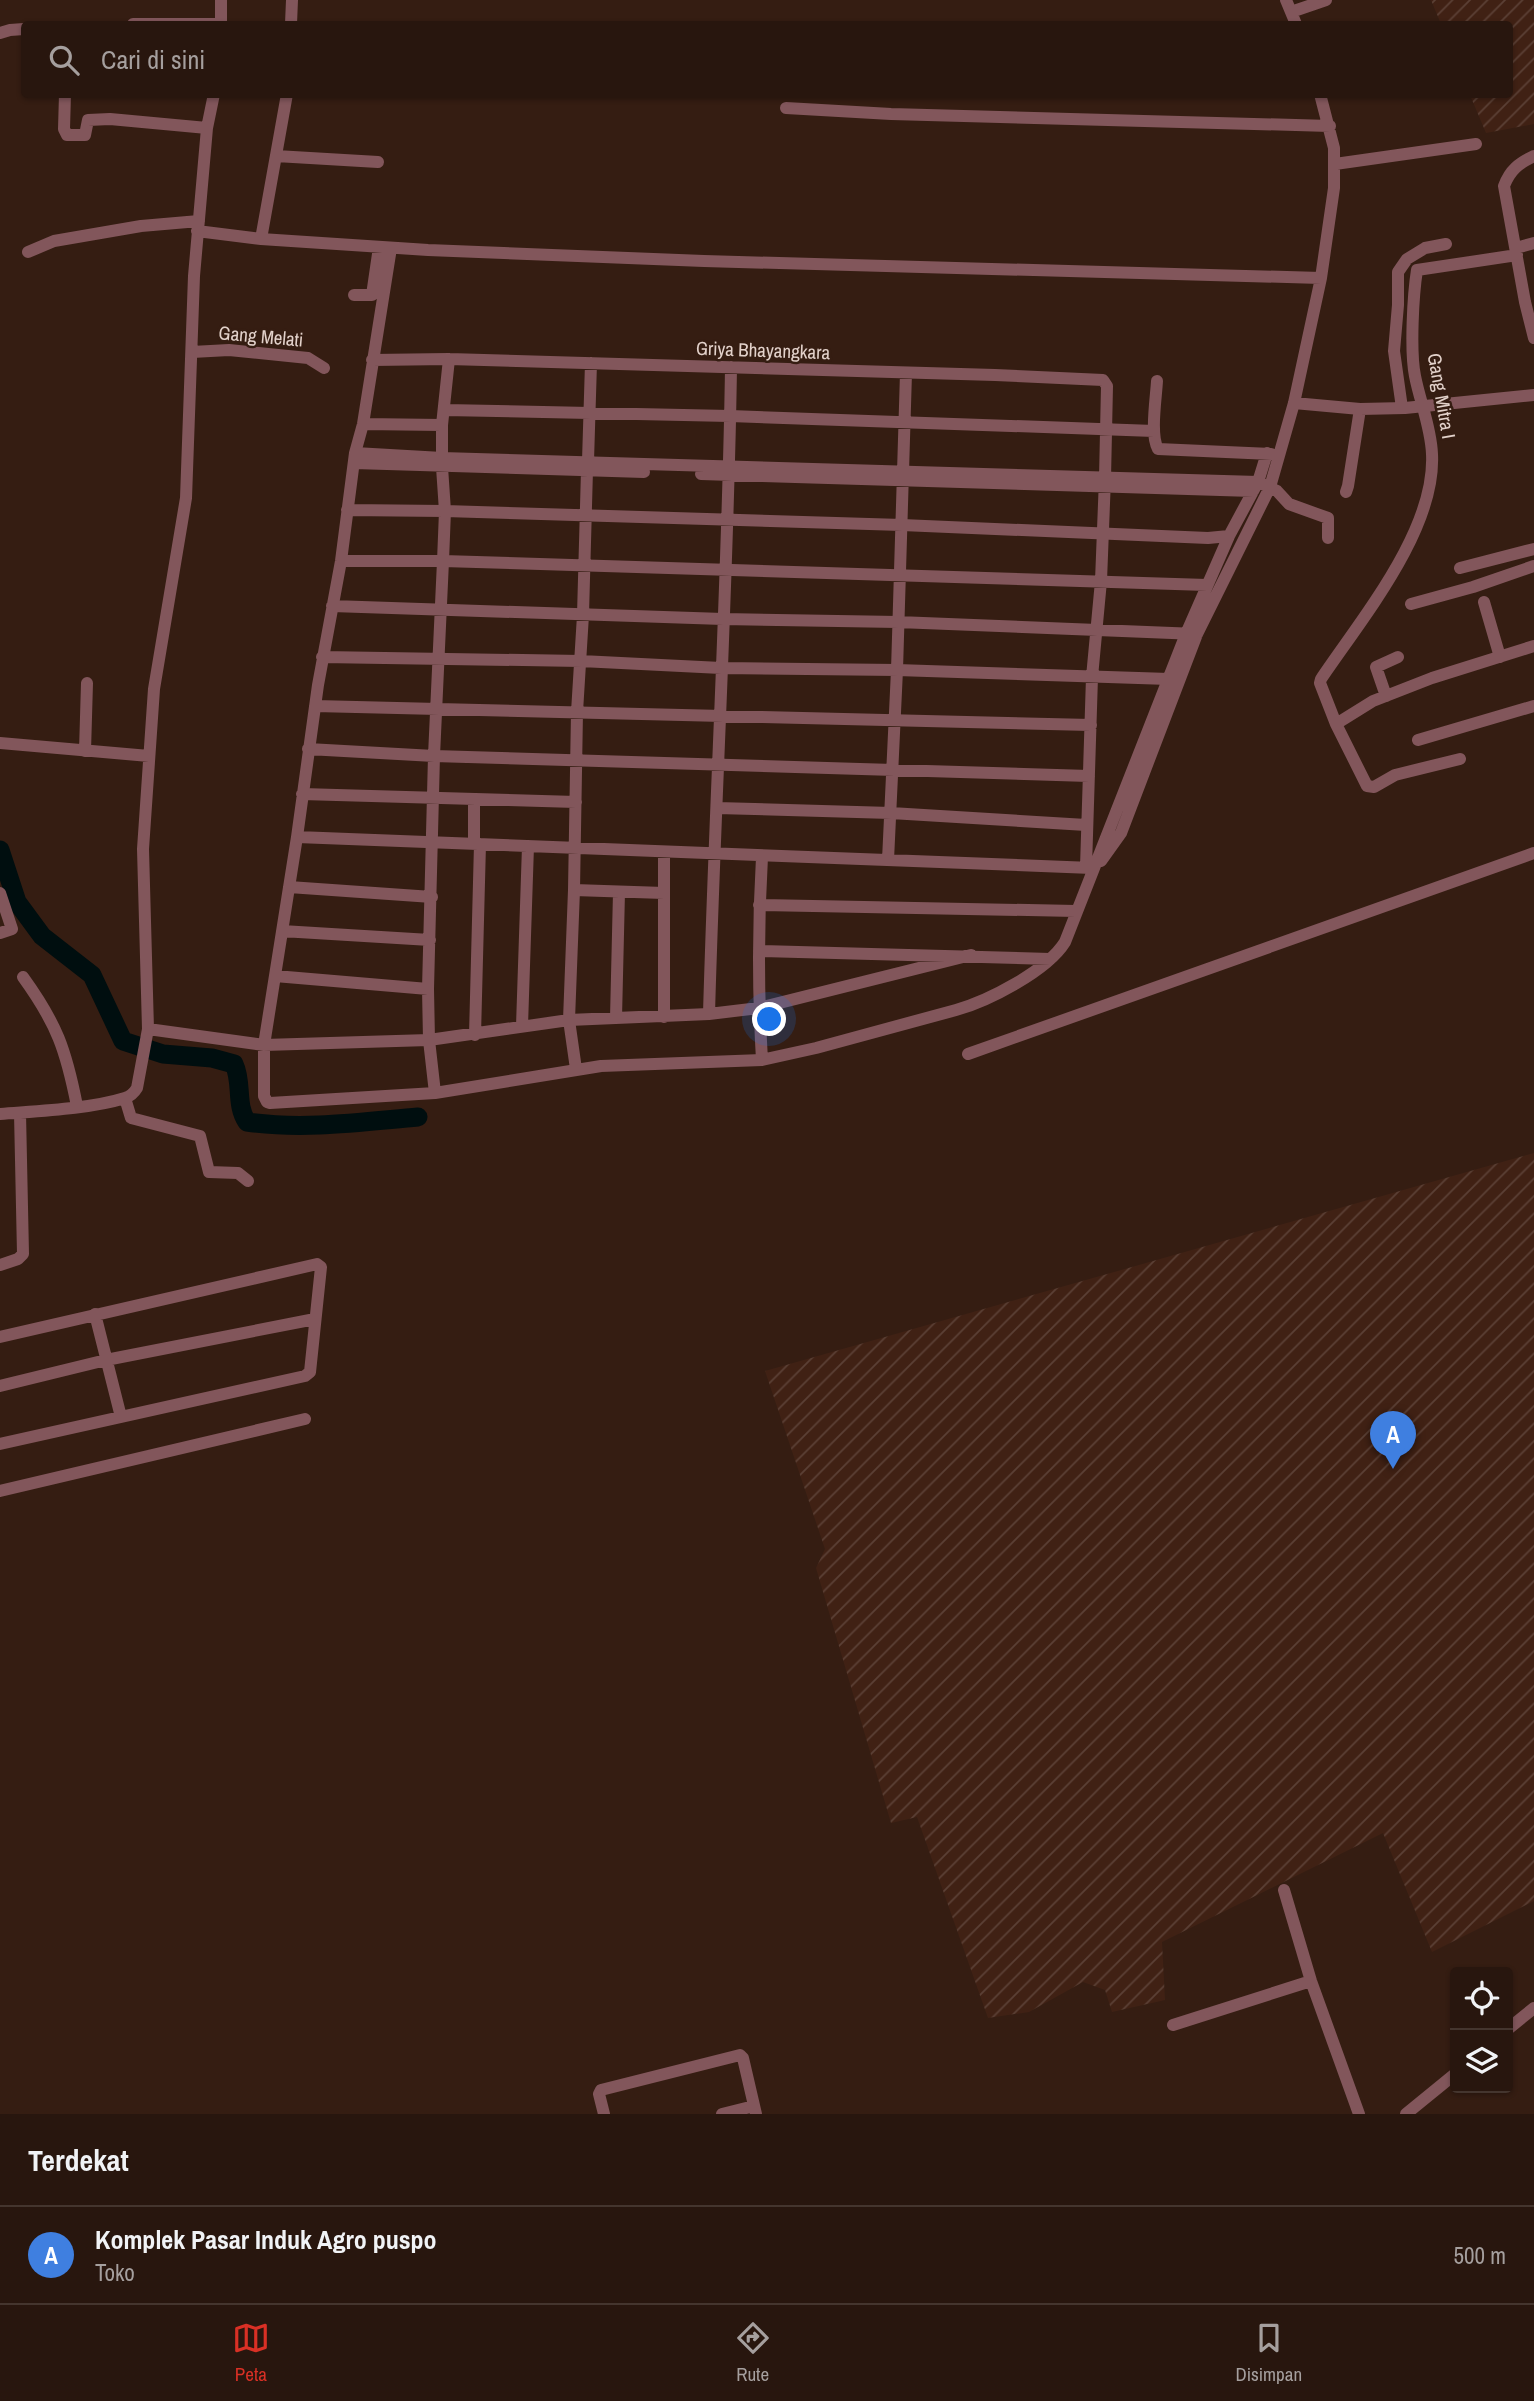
<!DOCTYPE html>
<html lang="id">
<style>
body{margin:0;font-family:"Archivo Narrow",sans-serif;background:#301f17;color:#f1f3f6}
.controls{position:absolute;right:21px;bottom:21px;display:grid;overflow:hidden;border-radius:7px;box-shadow:0 2px 5px #0004}
.controls button{width:63px;height:63px;display:grid;place-items:center;padding:0;border:0;border-bottom:2px solid #44352e;background:#28160e;color:#f1f3f6;font:35px sans-serif}
.you{position:absolute;left:770px;top:1020px;width:24px;height:24px;margin:-18px;border:5px solid #fff;border-radius:50%;background:#1a73e8;box-shadow:0 0 0 10px #1a73e833}
.badge{display:grid;place-items:center;width:46px;height:46px;border-radius:50%;background:#d93025;color:#fff;font-size:23px;font-weight:700}
.pin{position:absolute;translate:-50% -58px;filter:drop-shadow(0 2px 4px #0008)}
.pin::after{content:'';position:absolute;top:37px;width:24px;height:21px;background:inherit;clip-path:polygon(0 0,100% 0,50% 100%)}
.list{margin:0;padding:0;list-style:none}
h2{display:flex;justify-content:space-between;align-items:center;height:91px;margin:0;padding:0 28px;font-size:30px}
h2 small{font-size:23px;font-weight:400;color:#a59f9e}
.list li{display:grid;grid-template-columns:46px 1fr auto;gap:21px;align-items:center;box-sizing:border-box;height:98px;padding:0 28px;border-top:2px solid #44352e}
.list b{display:block;font-size:26px;white-space:nowrap}
.list p{margin:0;font-size:23px;white-space:nowrap;color:#a59f9e}
.list em{font-size:23px;font-style:normal;color:#a59f9e}
.icon{flex:none;width:38px;height:38px;fill:none;stroke:currentColor;stroke-width:2;stroke-linecap:round;stroke-linejoin:round}
.map{position:relative;flex:none;width:1534px;height:2114px;overflow:hidden}
.search{position:absolute;background:#28160e;box-shadow:0 2px 5px #0004;left:21px;right:21px;top:21px;height:77px;display:flex;align-items:center;gap:18px;box-sizing:border-box;padding:0 24px;border-radius:7px;color:#a59f9e;font-size:26px}
.sheet{height:189px;background:#28160e}
nav{display:flex;justify-content:space-around;align-items:center;box-sizing:border-box;height:98px;border-top:2px solid #44352e;background:#28160e;font-size:19px;color:#a59f9e}
nav a{display:grid;justify-items:center;gap:4px}
nav .on{color:#d93025}
.map>svg:first-child{display:block}
.industrial{fill:url(#industrial-furrows)}
.lines{fill:none;stroke-linecap:round;stroke-linejoin:round}
.river{stroke:#000e0f;stroke-width:19}
.street{stroke:#82565b;stroke-width:12}
.labels{text-anchor:middle;dominant-baseline:central;stroke-width:5;stroke-linejoin:round;paint-order:stroke}
.street-label{font-size:19px;fill:#e3d2cb;stroke:#351d12}
</style>
<div class="map">
<svg width="1534" height="2114" viewBox="0 0 1534 2114">
<defs>
<pattern id="industrial-furrows" width="10" height="10" patternUnits="userSpaceOnUse" patternTransform="scale(1.75)"><rect width="10" height="10" fill="#402114"/><path d="M-1 1l2-2M0 10L10 0M9 11l2-2" fill="none" stroke="#5b4035"/></pattern>
</defs>
<rect width="100%" height="100%" fill="#351d12"/>
<path class="industrial" d="M 1431,0 L 1534,0 L 1534,124 L 1486,133 L 1470,95 L 1510,94 L 1510,24 L 1441,24 Z
M 1534,1153 L 1534,1901 L 1432,1952 L 1383,1833 L 1162,1942 L 1165,2000 L 1112,2012 L 1105,1990 L 1083,1982 L 1029,2012 L 988,2018 L 917,1817 L 891,1823 L 816,1568 L 825,1549 L 765,1371 Z"/>
<g class="lines">
<path class="river" d="M 0,850 L 17,902 L 42,936 L 92,975 L 123,1041 L 163,1054 L 212,1058 L 234,1064 C 243,1083 235,1104 247,1122 C 304,1130 361,1122 418,1117"/>
<path class="street" d="M 1286,0 L 1296,24
M 1291,12 L 1326,0
M 133,24 L 221,24
M 221,24 L 221,0
M 291,24 L 292,0
M 0,33 L 10,30 L 24,29
M 65,94 L 64,129 L 67,135 L 85,135 L 88,120 L 110,119 L 207,128
M 786,108 L 891,114 L 1330,126
M 276,156 L 378,162
M 1534,156 C 1519,163 1510,170 1504,186 L 1525,302 L 1534,338
M 1335,164 L 1476,144
M 197,231 L 261,239 L 287,94
M 261,239 L 428,250 L 704,261 L 1321,278
M 391,248 L 363,424 L 355,453 L 341,561 L 318,685 L 297,837 L 264,1045 L 264,1096 L 267,1102 L 270,1103 L 435,1093 L 601,1066 L 762,1060 L 816,1048 L 956,1010 C 988,1001 1047,971 1065,942 L 1186,634 L 1229,536 L 1258,482 L 1267,453
M 1516,248 L 1534,243
M 28,252 L 54,241 L 141,226 L 199,221
M 354,295 L 372,295 L 379,247
M 192,352 L 229,350 L 308,358 L 324,368
M 372,360 L 449,359 L 995,375 L 1103,380 L 1107,386 L 1105,478 L 1101,581 L 1092,677 L 1086,867
M 1157,381 C 1156,399 1150,435 1158,449 L 1271,454
M 1294,403 L 1360,409 L 1405,408 L 1534,395
M 1402,408 L 1394,351 L 1398,305 L 1398,272 L 1407,259 L 1425,248 L 1446,244
M 445,410 L 730,416 L 1154,431
M 363,424 L 442,425
M 355,453 L 442,458 L 1258,482 L 1277,491 L 1289,504 L 1328,518 L 1328,538
M 442,458 L 442,425 L 449,359
M 588,461 L 591,363
M 354,463 L 644,472
M 701,474 L 1253,491
M 1346,492 L 1348,486 L 1360,409
M 347,510 L 445,511 L 902,525 L 1208,538 L 1229,536
M 341,561 L 443,561 L 1207,585
M 1460,568 L 1534,549
M 1484,602 L 1500,657
M 1411,604 L 1473,587 L 1534,566
M 332,606 L 723,619 L 898,622 L 1197,634
M 322,657 L 581,661 L 721,668 L 897,670 L 1169,679
M 1386,696 L 1376,667 L 1398,657
M 315,706 L 1091,725
M 1336,724 L 1373,701 L 1432,678 L 1534,646
M 1418,740 L 1534,706
M 0,743 L 149,756
M 308,749 L 434,756 L 1089,776
M 85,751 L 87,683
M 1460,759 L 1395,775 L 1374,787 L 1367,786 L 1336,724 L 1320,683 L 1321,679 C 1362,618 1436,530 1432,454 C 1431,427 1420,402 1415,376 C 1410,351 1413,295 1417,270 L 1517,255
M 302,794 L 576,802
M 717,808 L 891,813 L 1086,825
M 297,837 L 1092,868
M 474,844 L 474,800
M 762,857 C 758,924 758,992 762,1060
M 888,860 L 897,670 L 906,373
M 1101,861 L 1121,833 L 1197,634 L 1270,487 L 1294,403 L 1321,278 L 1334,188 L 1334,148 L 1320,94
M 289,887 L 432,897
M 574,890 L 664,893
M 0,893 L 12,929 L 0,933
M 759,905 L 1076,911
M 282,931 L 430,940
M 759,951 L 1050,959
M 275,976 L 428,989
M 23,977 C 57,1024 66,1050 77,1106
M 709,1014 C 715,798 728,583 731,367
M 664,1017 L 664,852
M 616,1018 L 619,892
M 522,1026 L 528,846
M 148,1029 L 264,1045 L 429,1040 L 569,1020 L 709,1014 L 759,1008 L 971,955
M 475,1035 L 480,844
M 968,1054 L 1534,853
M 576,1069 L 569,1020 L 574,890 L 577,712 L 583,615 L 587,470
M 435,1093 L 429,1040 L 428,989 L 434,756 L 443,561 L 445,511 L 442,467
M 125,1098 L 131,1118 L 200,1136 L 209,1172 L 238,1173 L 248,1181
M 0,1114 C 37,1111 90,1109 125,1098 C 131,1096 134,1093 137,1088 L 148,1029 L 143,849 L 154,689 L 186,498 L 194,276 L 207,128 L 214,94
M 0,1265 L 18,1259 L 23,1254 L 20,1113
M 95,1314 L 121,1417
M 0,1337 L 317,1264 L 321,1267 L 310,1372 L 305,1376 L 0,1444
M 0,1386 L 106,1360 L 315,1319
M 0,1491 L 305,1419
M 1284,1890 L 1311,1981 L 1359,2114
M 1173,2025 L 1311,1981
M 1508,2029 L 1534,2008
M 604,2114 L 599,2094 L 601,2090 L 740,2055 L 743,2058 L 756,2114
M 722,2114 L 754,2106
M 1406,2114 L 1455,2074"/>
</g>
<g class="labels">
<g class="street-label">
<text transform="translate(261 336) rotate(5)">Gang Melati</text>
<text transform="translate(763 350) rotate(2)">Griya Bhayangkara</text>
<text transform="translate(1442 396) rotate(80)">Gang Mitra I</text>
</g>
</g>
</svg>
<div class="controls">
<button><svg class="icon" aria-label="locate" viewBox="0 0 24 24"><circle cx="12" cy="12" r="6"/><path d="M12 2v4M12 18v4M2 12h4M18 12h4"/></svg></button>
<button><svg class="icon" aria-label="layers" viewBox="0 0 24 24"><path d="M12 4l9 5-9 5-9-5zM3 14l9 5 9-5"/></svg></button>
</div>
<div class="you"></div>
<div class="pin badge" style="left:1393px;top:1469px;background:#3f7fe0">A</div>
<div class="search"><svg class="icon" aria-label="search" viewBox="0 0 24 24"><circle cx="10" cy="10" r="6"/><path d="M15 15l6 6"/></svg>Cari di sini</div>
</div>
<section class="sheet">
<h2>Terdekat<small></small></h2>
<ul class="list">
<li><span class="badge" style="background:#3f7fe0">A</span><div><b>Komplek Pasar Induk Agro puspo</b><p>Toko</p></div><em>500 m</em></li>
</ul>
</section>
<nav>
<a class="on"><svg class="icon" aria-label="map" viewBox="0 0 24 24"><path d="M3 6l6-2 6 2 6-2v14l-6 2-6-2-6 2zM9 4v14M15 6v14"/></svg>Peta</a>
<a><svg class="icon" aria-label="directions" viewBox="0 0 24 24"><path d="M12 3l9 9-9 9-9-9zM9 14v-3h6M13 9l2 2-2 2"/></svg>Rute</a>
<a><svg class="icon" aria-label="saved" viewBox="0 0 24 24"><path d="M7 4h10v16l-5-4-5 4z"/></svg>Disimpan</a>
</nav>
